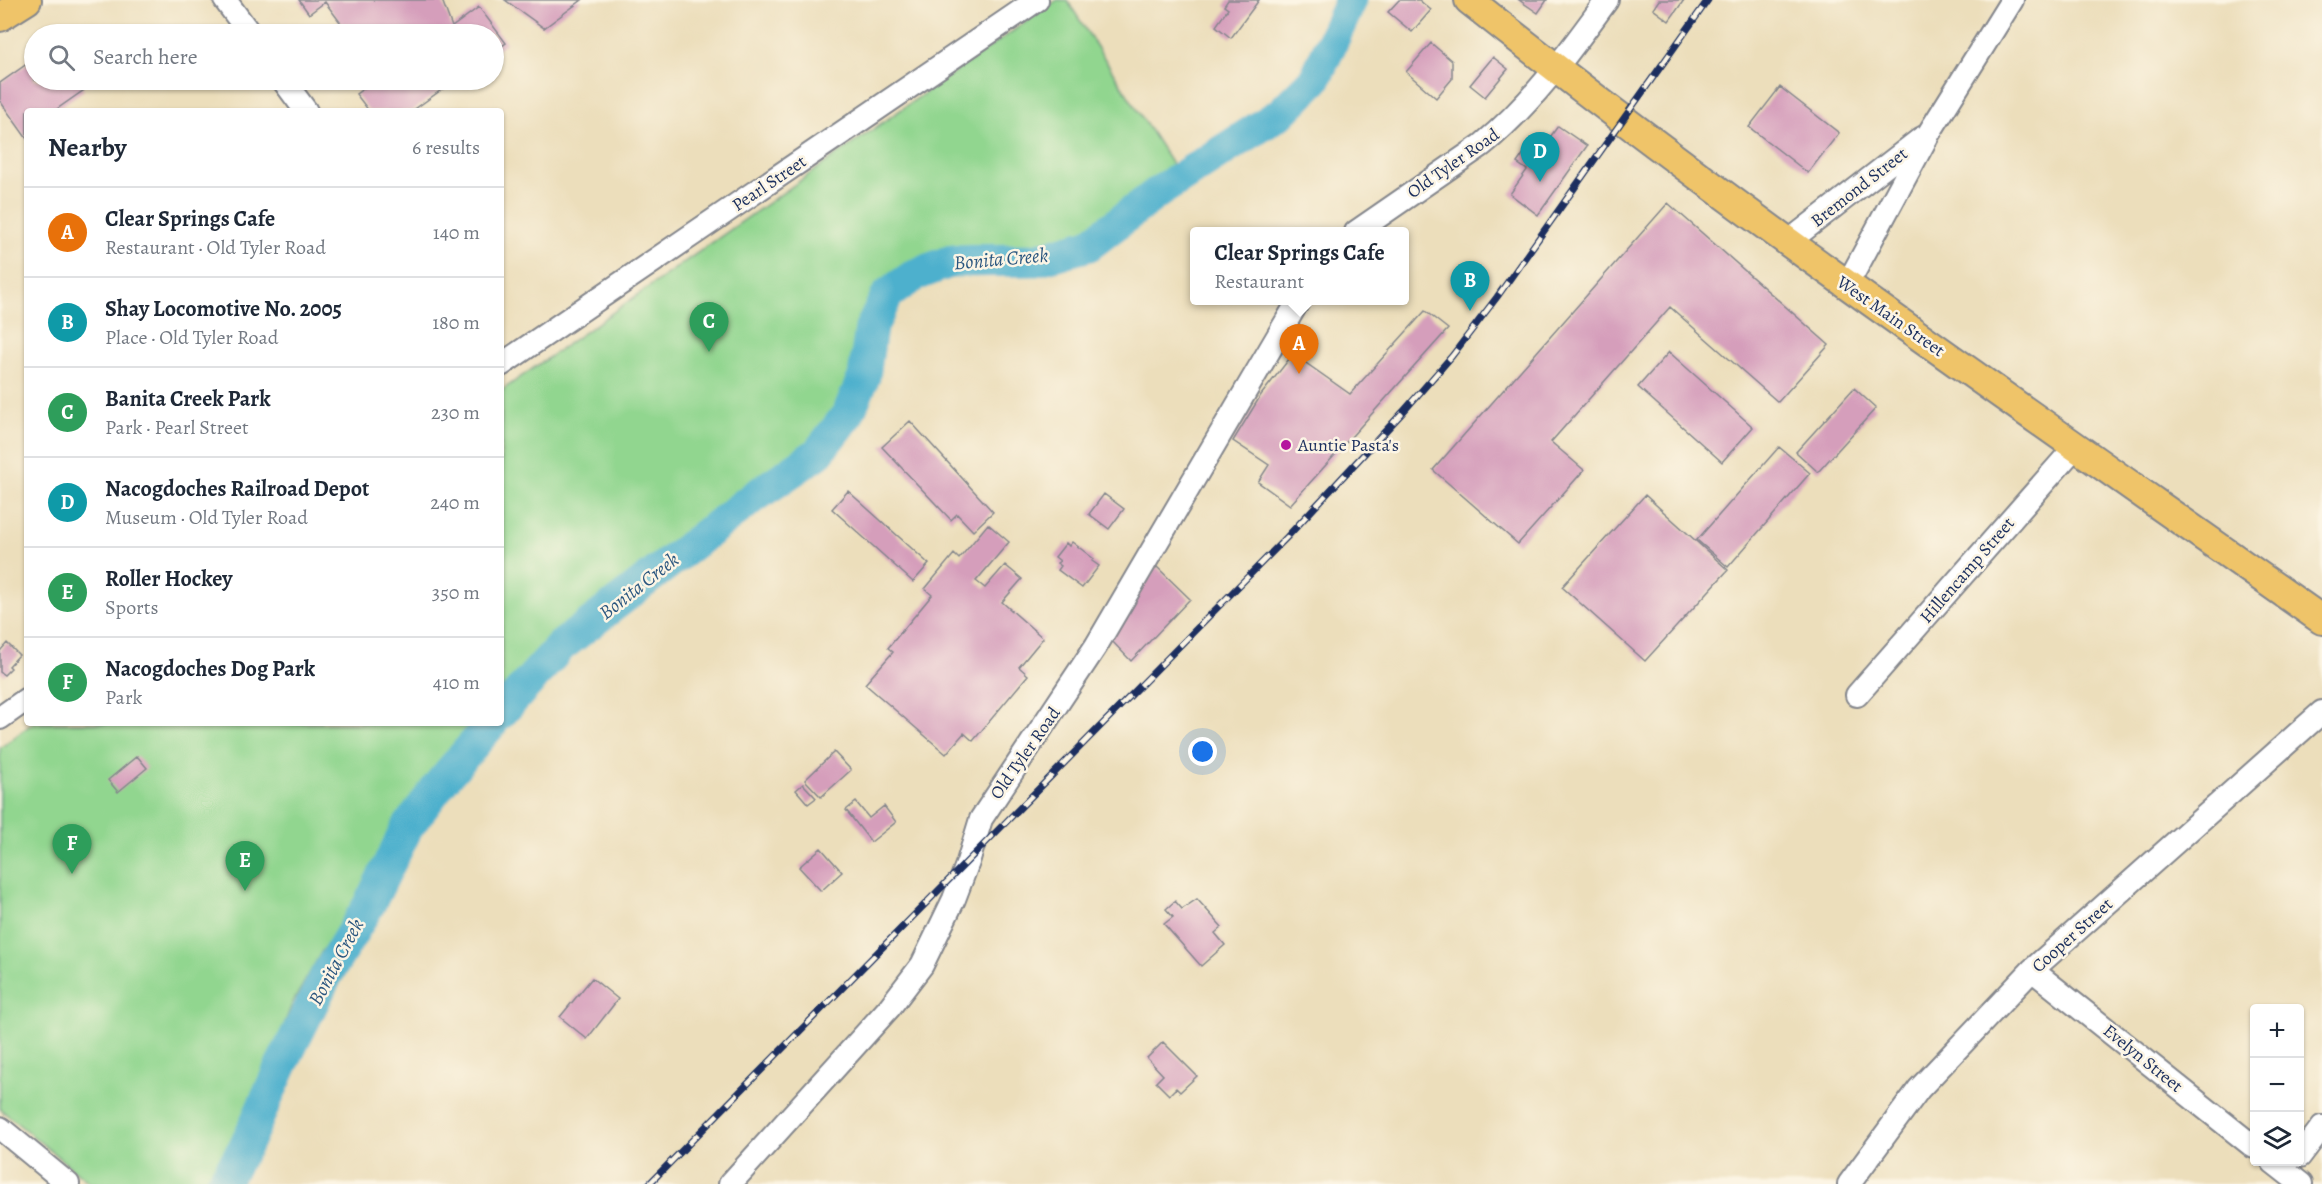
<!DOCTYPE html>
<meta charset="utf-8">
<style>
body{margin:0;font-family:Alegreya,serif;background:#f6f6f7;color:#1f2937}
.controls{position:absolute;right:18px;bottom:18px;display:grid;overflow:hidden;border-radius:6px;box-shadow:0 2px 4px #0004}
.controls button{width:54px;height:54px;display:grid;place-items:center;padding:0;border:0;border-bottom:2px solid #e0e1e3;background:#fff;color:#1f2937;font:30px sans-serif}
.you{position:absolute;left:1203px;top:752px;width:21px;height:21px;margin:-15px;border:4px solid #fff;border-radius:50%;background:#1a73e8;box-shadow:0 0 0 9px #1a73e833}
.badge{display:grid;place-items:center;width:39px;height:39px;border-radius:50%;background:#b5179e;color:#fff;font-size:20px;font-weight:700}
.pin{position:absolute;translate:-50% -50px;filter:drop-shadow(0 2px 3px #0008)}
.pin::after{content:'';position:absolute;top:32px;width:21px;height:18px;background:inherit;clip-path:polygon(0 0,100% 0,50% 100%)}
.popup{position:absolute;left:1190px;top:227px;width:219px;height:78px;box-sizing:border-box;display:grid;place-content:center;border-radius:6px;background:#fff;filter:drop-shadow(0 2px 4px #0005);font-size:20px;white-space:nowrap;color:#747a83}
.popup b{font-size:22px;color:#1f2937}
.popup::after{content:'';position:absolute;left:50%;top:100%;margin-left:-12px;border:12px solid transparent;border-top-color:#fff}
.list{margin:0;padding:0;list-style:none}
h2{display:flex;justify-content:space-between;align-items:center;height:78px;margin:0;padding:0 24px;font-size:26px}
h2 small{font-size:20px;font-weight:400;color:#747a83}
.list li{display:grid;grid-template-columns:39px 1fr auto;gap:18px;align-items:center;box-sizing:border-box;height:90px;padding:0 24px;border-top:2px solid #e0e1e3}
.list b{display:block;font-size:22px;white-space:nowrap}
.list p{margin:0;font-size:20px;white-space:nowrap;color:#747a83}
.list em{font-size:20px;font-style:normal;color:#747a83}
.icon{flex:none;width:33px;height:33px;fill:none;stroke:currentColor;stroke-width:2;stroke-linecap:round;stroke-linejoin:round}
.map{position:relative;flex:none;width:2322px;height:1184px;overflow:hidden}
.search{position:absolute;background:#fff;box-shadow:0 2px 4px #0004;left:24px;top:24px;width:480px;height:66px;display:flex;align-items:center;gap:15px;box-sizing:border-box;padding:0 21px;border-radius:33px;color:#747a83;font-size:22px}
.panel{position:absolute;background:#fff;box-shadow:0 2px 4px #0004;left:24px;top:108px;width:480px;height:618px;border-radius:6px}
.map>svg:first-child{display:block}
.green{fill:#91d68f;stroke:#568276;stroke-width:1.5}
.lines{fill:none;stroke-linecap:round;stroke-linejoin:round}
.river{stroke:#4eb0cd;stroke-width:33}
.building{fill:#d59ebb}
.minor-casing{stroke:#84868c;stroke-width:26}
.major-casing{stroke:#84868c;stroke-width:32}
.minor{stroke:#fff;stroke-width:22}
.major{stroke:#efc469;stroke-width:28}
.rail-casing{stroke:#1b2f5e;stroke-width:7}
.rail{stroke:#fcf5e5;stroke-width:4.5;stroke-dasharray:14;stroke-linecap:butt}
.poi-dot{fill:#b5179e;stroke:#fcf5e5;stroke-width:2}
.labels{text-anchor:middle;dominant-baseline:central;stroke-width:5;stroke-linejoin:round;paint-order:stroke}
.street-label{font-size:18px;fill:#1b2f5e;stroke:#fcf5e5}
.poi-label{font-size:18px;fill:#1b2f5e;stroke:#fcf5e5;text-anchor:start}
.water-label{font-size:20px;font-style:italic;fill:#2a567f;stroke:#fcf5e5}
</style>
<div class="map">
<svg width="2322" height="1184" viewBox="0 0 2322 1184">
<rect width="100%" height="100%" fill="#fcf5e5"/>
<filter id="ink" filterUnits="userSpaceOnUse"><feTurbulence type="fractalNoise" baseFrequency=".0167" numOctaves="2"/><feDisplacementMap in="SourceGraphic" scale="12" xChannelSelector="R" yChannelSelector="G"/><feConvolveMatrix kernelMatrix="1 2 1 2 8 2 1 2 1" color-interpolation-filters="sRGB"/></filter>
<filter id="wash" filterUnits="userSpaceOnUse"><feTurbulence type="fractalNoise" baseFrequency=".008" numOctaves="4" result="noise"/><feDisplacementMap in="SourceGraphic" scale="24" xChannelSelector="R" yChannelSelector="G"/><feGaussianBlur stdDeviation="1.35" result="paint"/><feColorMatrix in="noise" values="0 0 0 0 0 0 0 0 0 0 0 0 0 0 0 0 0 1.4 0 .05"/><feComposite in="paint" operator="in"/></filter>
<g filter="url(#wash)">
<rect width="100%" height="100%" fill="#ecdebb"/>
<path class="green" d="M 1057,0 L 1067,0 L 1177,172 L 1086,243 L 1034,257 L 953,257 L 913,271 L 884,291 L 865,327 L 856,378 L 842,409 L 811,447 L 555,639 L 501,703 L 501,391 Z
M 33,723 L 484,723 L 399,829 L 365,898 L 322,951 L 292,1004 L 241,1138 L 210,1184 L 91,1184 L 0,1109 L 0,748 Z"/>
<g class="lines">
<path class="river" d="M 501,713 L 561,646 L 754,497 L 817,454 L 848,414 L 864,377 L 871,328 L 888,294 L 915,275 L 952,261 L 1035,260 L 1089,245 L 1157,193 L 1281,113 L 1315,79 L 1351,0
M 222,1184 L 246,1145 L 282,1064 L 326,976 L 370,903 L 407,828 L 443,780 L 492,723"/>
</g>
<g id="blocks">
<path class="building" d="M 299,0 L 442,0 L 452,27 L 479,7 L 506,43 L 494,52 L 494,34 L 349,34 L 325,2 L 309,14 Z
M 505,0 L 582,0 L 544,28 Z
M 1228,0 L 1259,0 L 1231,38 L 1216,26 L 1228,9 L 1224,6 Z
M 1399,0 L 1419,0 L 1431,10 L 1412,32 L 1388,12 Z
M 1519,0 L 1547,0 L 1538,13 Z
M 1659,0 L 1684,0 L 1669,21 L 1653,9 Z
M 1431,43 L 1452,61 L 1452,79 L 1436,98 L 1406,72 Z
M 1493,57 L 1508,69 L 1485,97 L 1470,85 Z
M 34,59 L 34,80 L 76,80 L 84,90 L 54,111 L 27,111 L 27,139 L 0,101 L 0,83 Z
M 376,80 L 455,80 L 412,111 L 369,111 L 356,94 Z
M 1780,87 L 1839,133 L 1808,173 L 1749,127 Z
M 1558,126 L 1587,146 L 1538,215 L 1510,194 L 1527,170 L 1517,163 L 1533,140 L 1543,147 Z
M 1668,203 L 1829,345 L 1778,402 L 1670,307 L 1551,442 L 1584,470 L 1518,544 L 1433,470 Z
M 1425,311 L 1448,329 L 1290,505 L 1258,482 L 1269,465 L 1233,441 L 1261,395 L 1293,354 L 1350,394 Z
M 1669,352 L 1753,427 L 1722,462 L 1638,387 Z
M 1854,388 L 1876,408 L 1818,472 L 1796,452 Z
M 910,421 L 993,512 L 973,531 L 957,514 L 951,520 L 882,447 Z
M 1779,447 L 1810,473 L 1728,567 L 1697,540 Z
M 848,491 L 929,564 L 913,582 L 832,509 Z
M 1104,494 L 1124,509 L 1109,529 L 1089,514 Z
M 1645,495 L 1728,570 L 1645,661 L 1562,587 Z
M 988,524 L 1009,542 L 976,581 L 985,588 L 1005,565 L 1022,579 L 1002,602 L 1043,638 L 1019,667 L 1028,675 L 973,741 L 964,733 L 946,754 L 865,684 L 893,652 L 888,648 L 932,595 L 925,589 L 954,554 L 959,559 Z
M 1072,542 L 1094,559 L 1092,561 L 1099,566 L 1082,588 L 1058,570 L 1061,566 L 1057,563 L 1060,561 L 1055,557 L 1066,543 L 1069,546 Z
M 1156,566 L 1190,599 L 1131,661 L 1110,639 Z
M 7,643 L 19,655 L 9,666 L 11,668 L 4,675 L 0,672 L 0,651 Z
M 834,752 L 851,770 L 821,797 L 805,780 Z
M 137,756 L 147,768 L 118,792 L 108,780 Z
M 803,784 L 816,798 L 808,804 L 796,790 Z
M 856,802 L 869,818 L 884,806 L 896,822 L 871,842 L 846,810 Z
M 821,848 L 842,872 L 821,891 L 799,867 Z
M 1197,899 L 1222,927 L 1215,933 L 1225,945 L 1201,966 L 1164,924 L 1173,917 L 1166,909 L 1175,901 L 1182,909 Z
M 592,978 L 618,999 L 587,1039 L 560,1017 Z
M 1163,1042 L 1197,1076 L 1180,1092 L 1176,1088 L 1169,1095 L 1156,1082 L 1163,1075 L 1147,1058 Z"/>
</g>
</g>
<g filter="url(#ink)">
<use href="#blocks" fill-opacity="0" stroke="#84868c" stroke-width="1.5"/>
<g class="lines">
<defs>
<path id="minor" d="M 225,0 L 250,34
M 283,80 L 306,111
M 1356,232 L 1482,145 C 1532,104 1569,52 1607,0
M 1788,242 L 1922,138
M 1847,285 L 1929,133 L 2012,0
M 501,365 L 1037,0
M 1857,695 L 2076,446
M 0,718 L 27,699
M 2032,970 L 2254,1147
M 0,1128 L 68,1184
M 2300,1156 L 2322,1127
M 2273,1162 L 2301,1184
M 730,1184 L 889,1008 L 922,965 L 954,899 L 968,862 L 981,819 L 1096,646 L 1299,300
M 1849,1184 L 1919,1089 L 2032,970 L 2322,712"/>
<path id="major" d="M 1469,0 C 1744,219 2035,417 2322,620
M 0,17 L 27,0"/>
</defs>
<use href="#minor" class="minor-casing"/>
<use href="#major" class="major-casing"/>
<use href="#minor" class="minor"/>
<use href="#major" class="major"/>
<defs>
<path id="rail" d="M 649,1184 L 1287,537 L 1403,412 L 1452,356 L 1497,297 L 1708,0"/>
</defs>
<use href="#rail" class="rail-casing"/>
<use href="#rail" class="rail"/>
</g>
</g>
<circle class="poi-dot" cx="1286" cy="445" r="6"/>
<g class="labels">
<g class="street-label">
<text transform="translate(1453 163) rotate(-35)">Old Tyler Road</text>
<text transform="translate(769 183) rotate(-34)">Pearl Street</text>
<text transform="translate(1859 187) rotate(-38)">Bremond Street</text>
<text transform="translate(1891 316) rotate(35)">West Main Street</text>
<text transform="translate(1967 570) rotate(-49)">Hillencamp Street</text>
<text transform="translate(1025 753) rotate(-55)">Old Tyler Road</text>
<text transform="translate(2072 935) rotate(-42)">Cooper Street</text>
<text transform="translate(2143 1058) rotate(39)">Evelyn Street</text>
</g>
<g class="poi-label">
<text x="1298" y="445">Auntie Pasta's</text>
</g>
<g class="water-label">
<text transform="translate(1001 259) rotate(-5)">Bonita Creek</text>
<text transform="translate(639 586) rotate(-38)">Bonita Creek</text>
<text transform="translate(336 962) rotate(-62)">Bonita Creek</text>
</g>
</g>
</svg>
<div class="controls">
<button>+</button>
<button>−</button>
<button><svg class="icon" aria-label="layers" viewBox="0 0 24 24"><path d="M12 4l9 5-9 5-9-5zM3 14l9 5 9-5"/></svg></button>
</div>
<div class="you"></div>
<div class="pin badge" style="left:1299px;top:374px;background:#e8710a">A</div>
<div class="popup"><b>Clear Springs Cafe</b>Restaurant</div>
<div class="pin badge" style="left:1470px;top:311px;background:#0f9aa8">B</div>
<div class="pin badge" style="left:709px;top:352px;background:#2e9e5b">C</div>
<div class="pin badge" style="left:1540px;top:182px;background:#0f9aa8">D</div>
<div class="pin badge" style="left:245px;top:891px;background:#2e9e5b">E</div>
<div class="pin badge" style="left:72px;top:874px;background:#2e9e5b">F</div>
<div class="search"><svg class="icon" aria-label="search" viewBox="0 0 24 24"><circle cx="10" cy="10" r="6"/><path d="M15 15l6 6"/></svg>Search here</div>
<section class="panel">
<h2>Nearby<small>6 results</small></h2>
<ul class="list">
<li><span class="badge" style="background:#e8710a">A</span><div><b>Clear Springs Cafe</b><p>Restaurant · Old Tyler Road</p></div><em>140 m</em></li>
<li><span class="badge" style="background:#0f9aa8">B</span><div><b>Shay Locomotive No. 2005</b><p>Place · Old Tyler Road</p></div><em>180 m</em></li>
<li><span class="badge" style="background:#2e9e5b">C</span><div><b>Banita Creek Park</b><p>Park · Pearl Street</p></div><em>230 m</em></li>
<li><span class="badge" style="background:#0f9aa8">D</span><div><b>Nacogdoches Railroad Depot</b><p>Museum · Old Tyler Road</p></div><em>240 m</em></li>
<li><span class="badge" style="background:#2e9e5b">E</span><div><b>Roller Hockey</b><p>Sports</p></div><em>350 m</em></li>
<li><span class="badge" style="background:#2e9e5b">F</span><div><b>Nacogdoches Dog Park</b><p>Park</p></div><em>410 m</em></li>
</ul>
</section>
</div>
